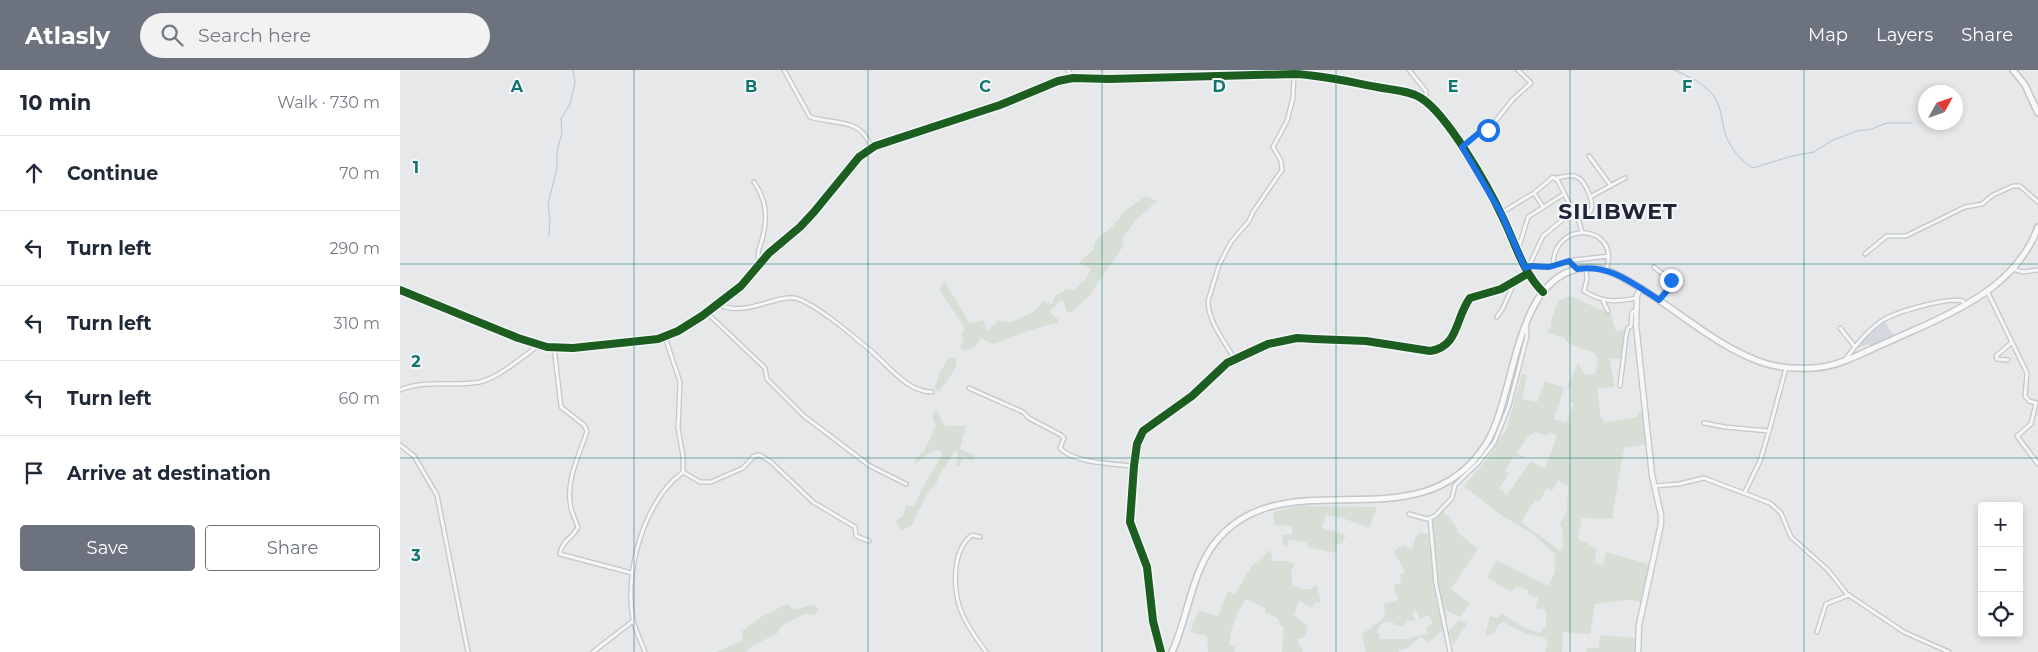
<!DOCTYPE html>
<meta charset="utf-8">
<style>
body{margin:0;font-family:Montserrat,sans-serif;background:#f2f2f3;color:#1f2937}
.controls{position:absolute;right:15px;bottom:15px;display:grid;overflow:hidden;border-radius:5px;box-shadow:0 2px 8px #0003}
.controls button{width:45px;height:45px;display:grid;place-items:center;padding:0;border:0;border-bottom:1px solid #e0e1e3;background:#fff;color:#1f2937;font:25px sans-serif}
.compass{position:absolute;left:1518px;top:15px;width:45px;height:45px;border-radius:50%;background:#fff;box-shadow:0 2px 8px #0003;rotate:50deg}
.stop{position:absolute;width:15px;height:15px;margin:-11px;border:4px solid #1a73e8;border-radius:50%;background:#fff}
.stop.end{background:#1a73e8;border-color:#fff;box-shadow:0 1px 5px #0008}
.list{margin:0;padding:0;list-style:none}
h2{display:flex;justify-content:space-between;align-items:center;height:65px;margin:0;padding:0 20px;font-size:21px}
h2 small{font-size:16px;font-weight:400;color:#747a83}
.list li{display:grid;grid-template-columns:32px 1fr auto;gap:15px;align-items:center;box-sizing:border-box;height:75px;padding:0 20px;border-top:1px solid #e0e1e3}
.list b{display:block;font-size:19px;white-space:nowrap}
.list em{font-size:16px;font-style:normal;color:#747a83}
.actions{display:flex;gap:10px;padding:15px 20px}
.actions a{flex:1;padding:11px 0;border:1px solid #6c737f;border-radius:5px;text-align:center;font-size:18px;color:#6c737f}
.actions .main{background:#6c737f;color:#fff}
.icon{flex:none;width:28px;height:28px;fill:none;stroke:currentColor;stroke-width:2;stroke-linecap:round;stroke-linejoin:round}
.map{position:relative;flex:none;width:1638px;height:582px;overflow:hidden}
header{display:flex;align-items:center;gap:30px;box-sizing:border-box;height:70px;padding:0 25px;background:#6c737f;color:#fff}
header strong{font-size:24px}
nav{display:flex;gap:28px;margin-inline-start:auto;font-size:18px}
.search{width:350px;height:45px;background:#f2f2f3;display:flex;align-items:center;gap:12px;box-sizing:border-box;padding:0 18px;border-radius:28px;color:#747a83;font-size:19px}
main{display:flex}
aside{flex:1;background:#fff}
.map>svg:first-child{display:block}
.built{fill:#d4d7dd}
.green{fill:#d6ded6;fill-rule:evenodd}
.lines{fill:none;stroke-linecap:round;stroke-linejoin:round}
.stream{stroke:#b4c4d5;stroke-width:1}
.minor-casing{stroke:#c4c6c8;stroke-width:5.5}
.tertiary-casing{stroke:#c4c6c8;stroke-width:7}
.secondary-casing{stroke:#c4c6c8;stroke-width:8}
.minor{stroke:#f5f6f7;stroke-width:3}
.tertiary{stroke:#f5f6f7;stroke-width:4.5}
.secondary{stroke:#f8f8f8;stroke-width:5}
.cycleway-casing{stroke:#f4f6f9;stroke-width:11}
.cycleway{stroke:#1b5e20;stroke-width:8}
.route{stroke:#1a73e8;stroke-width:6}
.grid{fill:none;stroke:#0f766e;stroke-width:1;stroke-opacity:0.55}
.labels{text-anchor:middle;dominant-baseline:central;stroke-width:4;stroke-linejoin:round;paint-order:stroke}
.district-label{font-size:22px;font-weight:bold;letter-spacing:1px;fill:#1d2536;stroke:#f4f6f9}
.grid-label{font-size:16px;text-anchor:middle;font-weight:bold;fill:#0f766e;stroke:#f4f6f9;stroke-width:4;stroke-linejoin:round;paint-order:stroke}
</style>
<header>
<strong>Atlasly</strong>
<div class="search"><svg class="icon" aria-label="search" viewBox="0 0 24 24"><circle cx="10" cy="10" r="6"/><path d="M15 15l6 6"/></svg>Search here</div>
<nav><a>Map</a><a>Layers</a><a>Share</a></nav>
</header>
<main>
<aside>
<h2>10 min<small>Walk · 730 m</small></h2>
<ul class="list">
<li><svg class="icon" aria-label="ahead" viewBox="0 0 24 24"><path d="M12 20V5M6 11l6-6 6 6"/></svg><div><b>Continue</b></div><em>70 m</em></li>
<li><svg class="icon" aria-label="left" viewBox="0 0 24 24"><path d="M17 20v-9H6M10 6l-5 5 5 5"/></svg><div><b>Turn left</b></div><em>290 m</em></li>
<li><svg class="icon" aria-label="left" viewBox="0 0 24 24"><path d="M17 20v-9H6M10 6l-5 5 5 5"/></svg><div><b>Turn left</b></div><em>310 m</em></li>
<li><svg class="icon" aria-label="left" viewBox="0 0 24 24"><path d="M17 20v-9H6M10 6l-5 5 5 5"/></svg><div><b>Turn left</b></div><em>60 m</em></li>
<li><svg class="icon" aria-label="arrive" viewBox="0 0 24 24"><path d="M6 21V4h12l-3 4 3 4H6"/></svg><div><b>Arrive at destination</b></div></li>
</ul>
<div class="actions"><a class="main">Save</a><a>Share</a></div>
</aside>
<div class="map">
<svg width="1638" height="582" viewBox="0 0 1638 582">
<rect width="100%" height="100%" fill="#e6e8ea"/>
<path class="built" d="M 1485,252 L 1494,267 L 1471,278 L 1469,274 L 1457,278 L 1473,261 Z"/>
<path class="green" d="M 746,126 L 757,131 L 735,151 L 722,169 L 724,173 L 722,178 L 688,227 L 670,243 L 666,241 L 664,231 L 660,231 L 651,240 L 651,244 L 658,249 L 658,253 C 636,257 614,266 593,274 L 580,268 L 577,275 L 565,281 L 560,278 L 564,272 L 561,264 L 565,259 C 557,245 547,233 539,218 L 545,212 L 569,253 L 584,250 L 586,261 L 598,251 L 611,252 L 634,242 L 643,231 L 652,234 L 655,226 L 667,219 L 674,220 L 687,208 L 691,198 L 678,193 L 693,180 L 696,170 L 712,157 L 725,141 Z
M 1170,226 L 1211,244 L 1216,262 L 1230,259 L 1225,289 L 1209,288 L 1215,317 L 1197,318 L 1201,348 L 1205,352 L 1237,347 L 1238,342 L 1244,342 L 1248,374 L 1224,378 L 1212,449 L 1182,448 L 1178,467 L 1181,472 L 1185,472 L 1196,479 L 1195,493 L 1203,494 L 1206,482 L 1251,495 L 1243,532 L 1229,530 L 1195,534 L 1190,564 L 1163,562 L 1162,582 L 1145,582 L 1148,574 L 1145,568 L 1122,562 L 1104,552 L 1099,554 C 1096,560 1093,566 1085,566 L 1090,546 L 1097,548 L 1102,544 L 1125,558 L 1140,563 L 1146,556 L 1146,540 L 1135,538 L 1138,528 L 1128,524 L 1128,520 L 1116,516 L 1112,522 L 1087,508 L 1096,490 L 1148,516 L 1155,502 L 1155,484 L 1133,464 L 1101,445 L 1064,416 L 1087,389 L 1107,358 L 1122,304 L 1127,306 L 1122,329 L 1137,332 L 1145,311 L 1164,318 L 1154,349 L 1166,353 L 1174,334 L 1171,331 L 1172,319 L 1167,318 L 1178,293 L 1185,305 L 1195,304 L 1198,289 L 1194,283 L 1168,273 L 1164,268 L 1146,262 L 1151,259 L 1151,250 L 1158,231 ZM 1136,362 L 1147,366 L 1150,362 L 1157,366 L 1145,399 L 1131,391 L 1107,425 L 1099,418 L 1109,404 L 1105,401 L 1114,386 L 1123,389 L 1124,387 L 1116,382 C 1124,375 1125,366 1136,362 ZM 1158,410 L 1168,416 L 1167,442 L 1160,454 L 1163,461 L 1163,477 L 1160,481 L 1121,452 L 1135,430 L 1139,432 L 1147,418 L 1152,421 Z
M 557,288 L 555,299 L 539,322 L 535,318 L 539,304 L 548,289 Z
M 536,340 L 545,356 L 566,356 L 560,379 L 575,386 L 571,391 L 564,386 L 559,396 L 556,395 L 558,383 L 555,381 L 540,404 L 537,412 L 528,422 L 511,456 L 501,461 L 496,451 L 504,445 L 506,436 L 515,436 C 521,417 532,402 542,385 L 539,379 L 523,387 L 513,396 L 517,387 L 524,381 L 536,356 L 532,345 Z
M 899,436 L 977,437 L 969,458 L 940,447 L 926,445 L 922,458 L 946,465 L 942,474 L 938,473 L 934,483 L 908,477 L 906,472 L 889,469 L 886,477 L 882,473 L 883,465 L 892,465 L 893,456 L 874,455 L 873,442 Z
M 1043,441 L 1058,458 L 1056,461 L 1078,479 L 1051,519 L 1070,533 L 1060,547 L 1046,540 L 1047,555 L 1039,523 L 1031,458 L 1032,451 Z
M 1020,463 L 1028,464 L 1035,525 L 1043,560 L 1027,573 L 1021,566 L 1008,578 L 999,580 L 999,582 L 966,582 L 962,564 L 982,550 L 985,543 L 983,534 L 998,530 L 993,515 L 1001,513 L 1000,505 L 1005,503 L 994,481 L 1003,475 L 1012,480 L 1016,466 ZM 1016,541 L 1020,549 L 1028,545 L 1033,553 L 1026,558 L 1027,563 L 1008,569 L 979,569 L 980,565 L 977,560 C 981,552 985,552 993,552 L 994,555 L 1005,556 L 1005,551 L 1015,550 L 1012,542 Z
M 868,480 L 870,480 L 873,491 L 887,491 L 895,494 L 891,501 L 892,514 L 901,519 L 912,519 L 914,515 L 917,515 L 921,533 L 915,532 L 912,539 L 899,530 L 894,545 L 908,556 L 905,567 L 897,569 L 903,582 L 882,582 L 884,557 L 880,555 L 878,548 L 865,543 L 865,538 L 846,529 C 837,542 829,560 830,576 L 835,575 L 834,582 L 808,582 L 807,566 L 790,562 L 798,541 L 818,546 L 828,521 L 835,524 L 851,497 L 868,482 Z
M 388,534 L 394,540 L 415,534 L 418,540 L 415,545 L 404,544 L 380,557 L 377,564 L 353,575 L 346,582 L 316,582 L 343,570 L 342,561 L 364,545 Z
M 1060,549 L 1067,554 L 1053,575 L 1049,561 Z
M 1200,565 L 1235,568 L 1236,582 L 1186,582 L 1188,578 L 1199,578 Z"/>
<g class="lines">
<path class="stream" d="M 1274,0 C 1288,6 1304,13 1313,25 C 1323,39 1321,52 1326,66 C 1331,79 1342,92 1353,98 L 1392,86 L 1414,82 L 1433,70 L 1457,61 L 1472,59 L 1487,53 L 1512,53
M 149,166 L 150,151 L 148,133 L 157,99 L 157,81 L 162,63 L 161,49 L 170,34 L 175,13 L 173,0"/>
<defs>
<path id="minor" d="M 384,0 L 410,47 C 435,55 462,47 471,78
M 668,0 L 673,8
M 1009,0 L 1026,21 L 1026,31
M 1063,77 L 1080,62 L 1090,58 L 1113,29 L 1131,13 L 1118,0
M 1189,86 L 1211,116
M 1157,108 C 1162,107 1172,104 1177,107 C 1185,111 1192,128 1192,137 L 1190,142 L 1177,145
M 354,112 C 366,130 368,145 363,166 C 361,176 355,183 360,193
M 1134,123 L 1143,137
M 1190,127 L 1225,108
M 1101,143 L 1134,123 L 1153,107 L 1158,111 L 1173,141 L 1177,145 L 1182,162
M 1118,180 L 1128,147 L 1164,124
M 1465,184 L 1487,166 L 1506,166 L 1565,137 L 1582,134 L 1593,125 L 1613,116 L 1620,116 L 1638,132
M 1153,195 C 1154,148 1222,155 1206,200
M 1129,196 L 1143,166 L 1173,141
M 1254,197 L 1273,212 L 1259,230
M 1125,198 L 1129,196 L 1149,197 L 1174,190 L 1209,186
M 1186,198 L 1187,209 L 1184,221 C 1203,233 1216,232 1237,228
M 1613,199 L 1623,202 L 1638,200
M 1588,223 L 1627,303 L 1625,326 L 1629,331 L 1636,333 L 1631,354 L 1617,366 L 1638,394
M 1203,231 L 1208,241
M 319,235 C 350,248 380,220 401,230 C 426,242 449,263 470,280 C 488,295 507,322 532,322
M 307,243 L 365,298 L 367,309 L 404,346 L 470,396 L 506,414
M 1097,247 L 1103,238 L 1114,213
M 1440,258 L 1455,277
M 154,277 L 161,337 L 184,355 L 187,361 C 180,384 167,407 170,431 C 170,441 175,448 178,457 C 173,468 162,470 160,484 L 232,503
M 834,288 C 824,271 808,251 808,231 L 819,195 L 831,172 L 849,151 L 853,142 L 882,100 L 881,91 L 873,77 L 887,51 L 893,28 L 894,4
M 1445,290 C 1455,276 1466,262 1480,252 C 1494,242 1547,227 1563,231 L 1565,236
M 1608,290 L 1597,289 L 1596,286 L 1611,273
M 1220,316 L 1226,266 L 1228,258 L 1231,256 L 1232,242 L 1236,240
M 569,318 L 623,342 L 629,348 L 661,365 L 664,368 L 660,378 C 673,393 714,394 734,396
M 0,320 C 24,309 54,317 80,312 C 98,308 124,286 139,275
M 1304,353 L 1325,357 L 1369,361 L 1360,391 L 1345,422
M 1369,361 L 1386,298
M 0,375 L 14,386 L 37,425 L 68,582
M 283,402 L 300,412 L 311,412 L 343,398 L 354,386 L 360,385 L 371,392 L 413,432 L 455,457 L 456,466 L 469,471
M 1254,416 L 1279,414 L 1304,408 L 1370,433 L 1381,443 L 1391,467 L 1428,500 L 1447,524 L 1504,562 L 1549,582
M 1009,444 L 1027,449 L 1035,446 L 1052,428 L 1055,415 L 1079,392 L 1094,373 L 1109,336 L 1127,266 L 1126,253
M 1030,449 L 1036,514 L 1050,582
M 580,467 L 572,465 C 552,480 553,517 560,538 C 565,554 577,569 586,582
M 1417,562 L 1426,534 L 1449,525
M 193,582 L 233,551
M 245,582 C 241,571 235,560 233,549 C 224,502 244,431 283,402 L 283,386 L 278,358 L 280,312 L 265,267
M 761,582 L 753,551 L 747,497 L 730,452 L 734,396 L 737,374 L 743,361 L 792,326 L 827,293 L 868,274 L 897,268 L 914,269 L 966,271 L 1030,281 C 1059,277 1055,248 1070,228 L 1101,219 L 1127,204"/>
<path id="tertiary" d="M 0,220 L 118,268 L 147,277 L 173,278 L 258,269 L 278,261 L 302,246 L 341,216 L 369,183 L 400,157 L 414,142 L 459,87 L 475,76 L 600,35 L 658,11 L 673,8 L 709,9 L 894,4 C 922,5 950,12 977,17 C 991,20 1008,20 1021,28 C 1048,45 1088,116 1102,146 C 1115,172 1122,201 1143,222
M 1238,582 L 1239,555 L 1261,454 L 1261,445 L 1252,405 L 1236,255 L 1237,225 L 1241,218"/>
<path id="secondary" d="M 1613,0 L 1625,15 L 1638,43
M 772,582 C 788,547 791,505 814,474 C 883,384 1020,479 1086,374 C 1116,326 1113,214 1177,199 C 1186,197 1197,197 1206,200 C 1220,205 1234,214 1247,222 C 1284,246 1319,277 1361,292 C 1377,298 1396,299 1413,298 C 1440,297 1465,281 1490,271 C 1504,264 1518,259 1532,252 C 1577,231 1620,206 1638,157"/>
</defs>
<use href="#minor" class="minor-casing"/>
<use href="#tertiary" class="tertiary-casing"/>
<use href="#secondary" class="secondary-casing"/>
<use href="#minor" class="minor"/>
<use href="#tertiary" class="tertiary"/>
<use href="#secondary" class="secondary"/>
<defs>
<path id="cycleway" d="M 0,220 L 118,268 L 147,277 L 173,278 L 258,269 L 278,261 L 302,246 L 341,216 L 369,183 L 400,157 L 414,142 L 459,87 L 475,76 L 600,35 L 658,11 L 673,8 L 709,9 L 894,4 C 922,5 950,12 977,17 C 991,20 1008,20 1021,28 C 1048,45 1088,116 1102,146 C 1115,172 1122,201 1143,222
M 761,582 L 753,551 L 747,497 L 730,452 L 734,396 L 737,374 L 743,361 L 792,326 L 827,293 L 868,274 L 897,268 L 914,269 L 966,271 L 1030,281 C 1059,277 1055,248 1070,228 L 1101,219 L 1127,204"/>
</defs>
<use href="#cycleway" class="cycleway-casing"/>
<use href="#cycleway" class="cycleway"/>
</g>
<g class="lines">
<path class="route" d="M 1088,60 L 1080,62 L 1062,77 L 1101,143 L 1125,198 L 1130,196 L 1149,197 L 1169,191 L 1177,199 C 1210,194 1232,213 1259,230 L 1273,214 L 1271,210"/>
</g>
<path class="grid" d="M 234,0 L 234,582M 468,0 L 468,582M 702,0 L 702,582M 936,0 L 936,582M 1170,0 L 1170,582M 1404,0 L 1404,582M 0,194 L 1638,194M 0,388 L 1638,388"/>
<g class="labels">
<g class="district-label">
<text x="1218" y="141">SILIBWET</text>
</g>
</g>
<g class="grid-label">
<text x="117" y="22">A</text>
<text x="351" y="22">B</text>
<text x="585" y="22">C</text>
<text x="819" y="22">D</text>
<text x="1053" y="22">E</text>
<text x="1287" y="22">F</text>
<text x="16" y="103">1</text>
<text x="16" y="297">2</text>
<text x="16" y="491">3</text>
</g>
</svg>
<div class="controls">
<button>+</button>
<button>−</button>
<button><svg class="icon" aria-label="locate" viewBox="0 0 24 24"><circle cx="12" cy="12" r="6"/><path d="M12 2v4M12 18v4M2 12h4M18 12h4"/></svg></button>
</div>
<svg class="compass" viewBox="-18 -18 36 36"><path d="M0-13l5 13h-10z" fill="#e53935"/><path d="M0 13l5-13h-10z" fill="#747a83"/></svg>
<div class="stop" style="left:1088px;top:60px"></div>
<div class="stop end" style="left:1271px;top:210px"></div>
</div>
</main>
